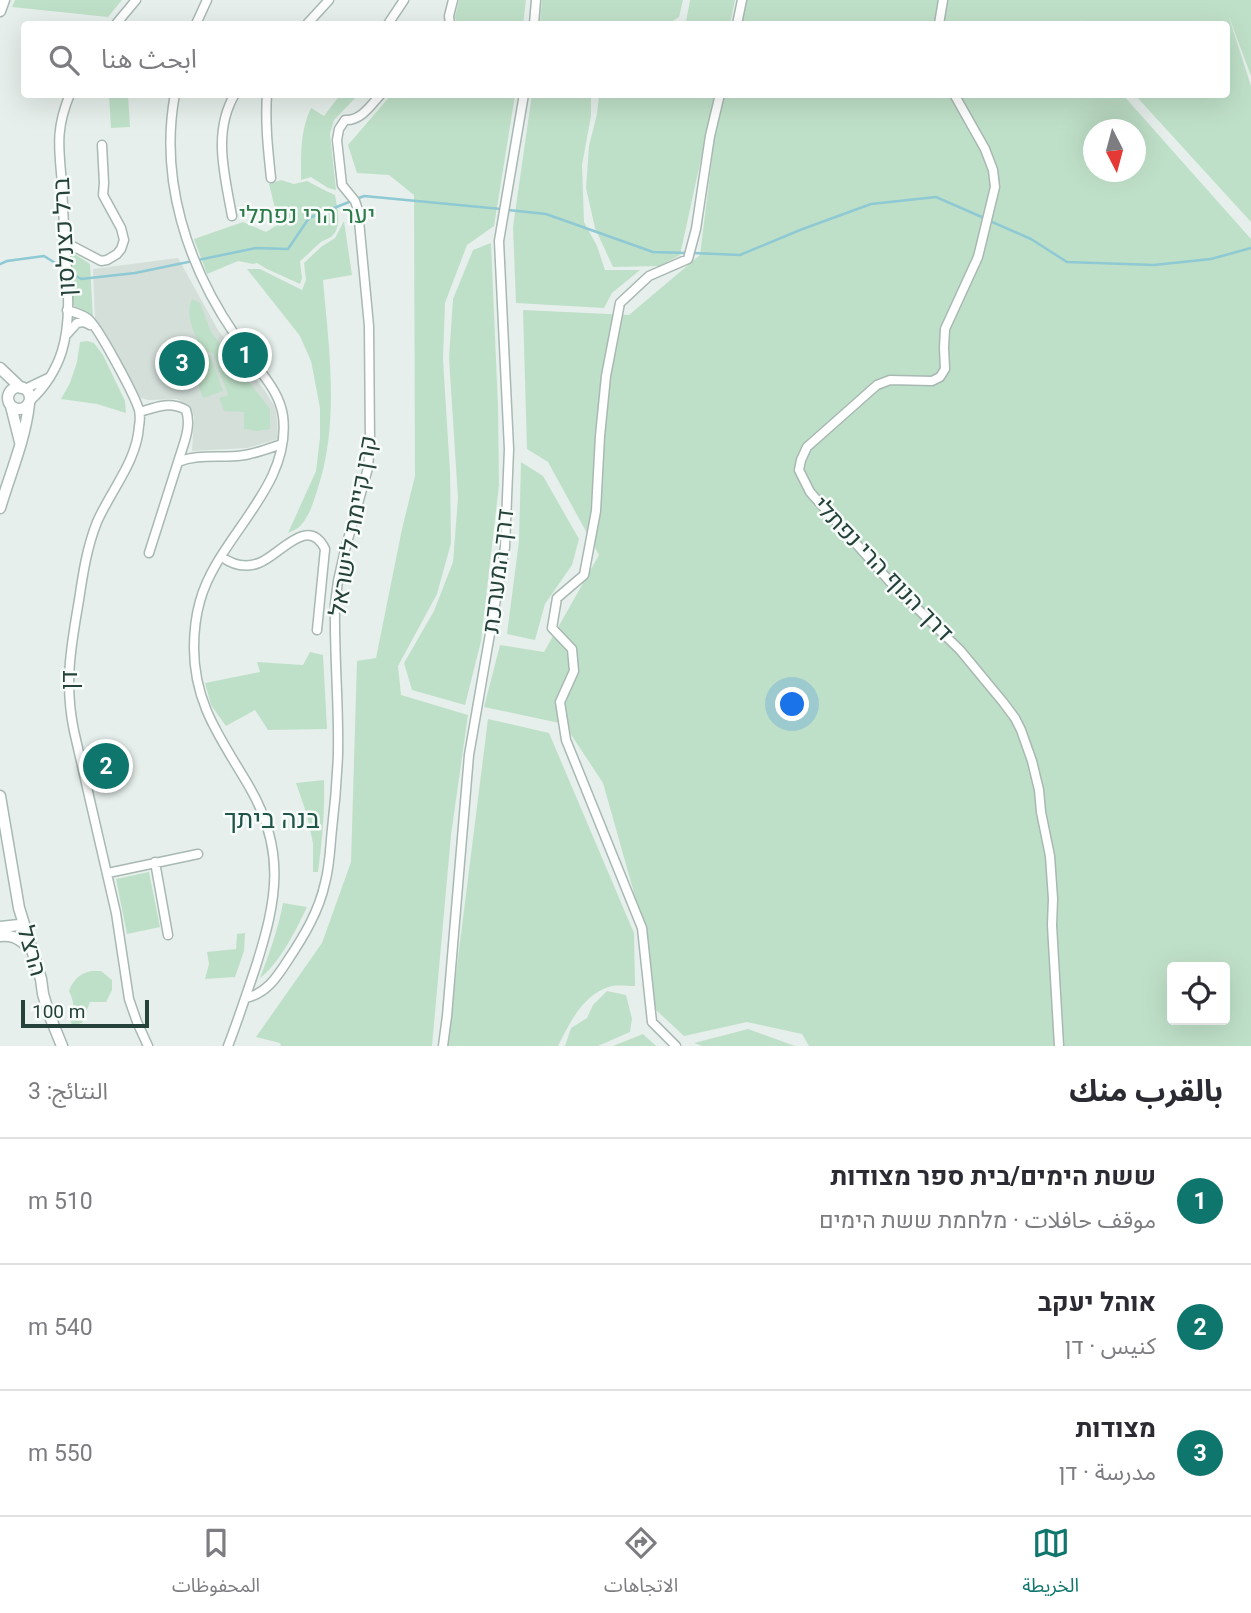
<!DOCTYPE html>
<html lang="ar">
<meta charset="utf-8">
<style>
body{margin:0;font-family:Roboto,"Noto Sans Arabic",Heebo,sans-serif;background:#f2f2f3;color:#2b2b33;direction:rtl}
.controls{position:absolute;right:21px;bottom:21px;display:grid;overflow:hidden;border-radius:7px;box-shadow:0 7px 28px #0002}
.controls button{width:63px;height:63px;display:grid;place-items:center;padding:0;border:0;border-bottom:2px solid #e1e1e2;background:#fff;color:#2b2b33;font:35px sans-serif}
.compass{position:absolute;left:1083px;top:119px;width:63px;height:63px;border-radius:50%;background:#fff;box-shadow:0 7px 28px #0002;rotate:174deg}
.scale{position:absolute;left:21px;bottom:18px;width:128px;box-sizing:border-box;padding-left:7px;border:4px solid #24423a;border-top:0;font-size:19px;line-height:24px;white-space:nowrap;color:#24423a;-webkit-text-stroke:5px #f7fbf9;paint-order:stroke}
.you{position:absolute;left:793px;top:705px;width:24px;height:24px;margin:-18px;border:5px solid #fff;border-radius:50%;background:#1a73e8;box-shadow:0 0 0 10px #1a73e833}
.badge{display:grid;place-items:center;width:46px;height:46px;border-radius:50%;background:#0f766e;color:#fff;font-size:23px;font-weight:700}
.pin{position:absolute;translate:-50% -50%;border:4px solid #fff;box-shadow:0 2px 7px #0006}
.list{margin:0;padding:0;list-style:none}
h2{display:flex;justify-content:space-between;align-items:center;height:91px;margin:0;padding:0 28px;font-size:30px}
h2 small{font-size:23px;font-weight:400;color:#7c7c81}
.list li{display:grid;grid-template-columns:46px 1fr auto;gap:21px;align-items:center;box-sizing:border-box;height:126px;padding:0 28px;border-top:2px solid #e1e1e2}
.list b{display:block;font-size:26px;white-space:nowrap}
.list p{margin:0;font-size:23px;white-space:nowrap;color:#7c7c81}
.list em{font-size:23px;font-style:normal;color:#7c7c81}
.icon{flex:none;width:38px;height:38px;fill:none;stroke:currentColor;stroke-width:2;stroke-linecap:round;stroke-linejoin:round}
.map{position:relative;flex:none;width:1251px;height:1046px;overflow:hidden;direction:ltr}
.search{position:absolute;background:#fff;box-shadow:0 7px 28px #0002;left:21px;right:21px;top:21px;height:77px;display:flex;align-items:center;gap:18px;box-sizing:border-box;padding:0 24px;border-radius:7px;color:#7c7c81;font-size:26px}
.sheet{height:469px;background:#fff}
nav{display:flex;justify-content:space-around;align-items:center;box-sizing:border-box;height:98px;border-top:2px solid #e1e1e2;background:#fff;font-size:19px;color:#7c7c81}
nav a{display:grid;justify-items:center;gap:4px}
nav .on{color:#0f766e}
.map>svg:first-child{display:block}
.built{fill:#d4dfda}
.green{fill:#bfe0c8;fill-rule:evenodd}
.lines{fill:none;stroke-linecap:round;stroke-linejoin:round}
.stream{stroke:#8ec9d4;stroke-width:2.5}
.minor-casing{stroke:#a8b8b2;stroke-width:11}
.tertiary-casing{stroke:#a8b8b2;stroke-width:13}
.minor{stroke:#fff;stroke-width:8}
.tertiary{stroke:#fff;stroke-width:10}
.labels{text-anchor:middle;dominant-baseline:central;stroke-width:5;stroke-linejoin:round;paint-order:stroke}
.park-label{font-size:24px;fill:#2d7a4b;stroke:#f7fbf9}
.street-label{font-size:24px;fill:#24423a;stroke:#f7fbf9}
.neighbourhood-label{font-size:26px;fill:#1f5548;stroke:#f7fbf9}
</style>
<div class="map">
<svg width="1251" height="1046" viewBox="0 0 1251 1046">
<rect width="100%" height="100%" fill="#e6efeb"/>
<path class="built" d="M 178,258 L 218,330 L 265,391 L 275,407 L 277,419 L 278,439 L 247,448 L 192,451 L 194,417 L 190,407 L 177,399 L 148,400 L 138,397 L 106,334 L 95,319 L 93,269 Z"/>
<path class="green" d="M 15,0 L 122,0 L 108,17 L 12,7 Z
M 459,0 L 526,0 L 523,24 L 457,24 L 455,17 Z
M 542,0 L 683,0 L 679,17 L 671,22 L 648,24 L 540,24 Z
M 690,0 L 735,0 L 730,24 L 680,24 L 686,22 Z
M 747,0 L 1251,0 L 1251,76 L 1228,14 L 1251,86 L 1251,222 L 1135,95 L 1226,94 L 1226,24 L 1084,24 L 1081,20 L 1081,24 L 741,24 Z
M 532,94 L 591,95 L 591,116 L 582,165 L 584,222 L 597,246 L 605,270 L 640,270 L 612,293 L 604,308 L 516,303 L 513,227 Z
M 109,95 L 128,95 L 130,127 L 111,128 Z
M 340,95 L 358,95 L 334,120 L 330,134 L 336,190 L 328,188 L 311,177 L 301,180 C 301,154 300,131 311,108 L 324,116 Z
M 391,95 L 515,95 L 494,226 L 467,245 L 445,303 L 443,359 L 450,472 L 451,543 L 437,594 L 398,666 L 401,695 L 468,715 L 451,835 L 432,1046 L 281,1046 L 280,1043 L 256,1037 L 322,943 L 351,862 L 357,661 L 376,658 L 402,529 L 415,476 L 414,195 L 389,175 L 357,173 L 348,145 Z
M 599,95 L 715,95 L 680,255 L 660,266 L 613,267 L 595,228 L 586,188 L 589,146 L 597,114 Z
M 723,95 L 1123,95 L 1251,239 L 1251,1046 L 809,1046 L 802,1034 L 747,1022 L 684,1036 L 655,1009 L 645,932 L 603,783 L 564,724 L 484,707 L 500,645 L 544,652 L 599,555 L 548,462 L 527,449 L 523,310 L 629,315 L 700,255 L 717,119 ZM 1094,130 L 1136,130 L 1136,172 L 1094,172 ZM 1172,967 L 1225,967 L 1225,1020 L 1172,1020 Z
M 281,180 L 294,184 L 307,181 L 326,191 L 335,195 C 337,208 343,228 331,237 C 328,239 324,240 321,242 C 313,248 308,255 300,261 L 302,278 L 300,284 L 267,269 L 257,263 L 253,264 L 238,261 L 207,274 L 194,239 L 243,222 L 266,232 L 279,224 L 269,184 Z
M 344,221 L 352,275 L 323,280 C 329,349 340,423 317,491 C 313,503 310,515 301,525 C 298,529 292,531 288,533 L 316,471 L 320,438 L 320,408 L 311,361 L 300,336 L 247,269 L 260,269 L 302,290 L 306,280 L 304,263 L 321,247 L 335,238 Z
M 491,243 L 498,407 L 499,485 L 481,641 L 465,705 L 412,690 L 404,663 L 434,611 L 453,562 L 458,498 L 449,358 L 453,299 L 473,250 Z
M 70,251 L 90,264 L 93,319 L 78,312 L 73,304 Z
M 192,299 L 200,303 L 211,332 L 270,409 L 270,429 L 257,431 L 244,429 L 244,412 L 224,411 L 219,398 L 228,395 L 213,353 L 202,350 C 195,335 184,315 192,299 Z
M 87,341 L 94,343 L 103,355 L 125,401 L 126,413 L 97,404 L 61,399 L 70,383 L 77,362 L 80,342 Z
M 210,355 L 223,391 L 203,398 L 190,362 Z
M 521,462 L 543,476 L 579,539 L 572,565 L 545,604 L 535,640 L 507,634 L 519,541 Z
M 310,652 L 323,655 L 327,729 L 268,730 L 255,710 L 226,726 L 211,705 L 205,683 L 260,672 L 257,662 L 303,665 Z
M 488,719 L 549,733 L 634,933 L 635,986 C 628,986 619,985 612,986 C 584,993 570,1022 558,1046 L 447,1046 Z
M 324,780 C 325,811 322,842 318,872 L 313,872 L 313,843 L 307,815 L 296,783 Z
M 149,872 L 160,927 L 127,934 L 116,879 Z
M 283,903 L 307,907 C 296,930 280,963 260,978 C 269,954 278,930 283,903 Z
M 245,933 L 244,951 L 235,977 L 205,979 L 209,964 L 207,952 L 236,949 L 237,934 Z
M 91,971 L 101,971 L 112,980 L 112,990 L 106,1002 L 90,1002 L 82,1023 L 72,1025 L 69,1017 C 76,1009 73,999 69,991 C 73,980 79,974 91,971 Z
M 607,991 L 626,995 L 632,1019 L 630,1032 L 598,1046 L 565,1046 L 571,1028 L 587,1018 L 593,1005 Z
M 748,1029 L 795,1046 L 702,1046 L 694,1043 Z
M 643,1034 L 656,1046 L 613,1046 Z"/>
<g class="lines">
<path class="stream" d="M 508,210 L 546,214 L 653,252 L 687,253
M 990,221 L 1031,239 L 1067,262 L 1154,265 L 1211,259 L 1251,248
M 693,253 L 740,255 L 800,230 L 871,204 L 936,197 L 984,218
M 0,264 L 7,261 L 44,256 L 81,279 L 135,273 L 256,248 L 288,249 L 309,218 L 364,196 L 501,209"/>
<defs>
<path id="minor" d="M 116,24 L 136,0
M 196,24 L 207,0
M 307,24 L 329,0
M 388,24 L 404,0
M 450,24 L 449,16 L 453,0
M 534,24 L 536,0
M 737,24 L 742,0
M 939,24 L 943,0
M 175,94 C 159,179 187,265 235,335 C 243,346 250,358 259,369 C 270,384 280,397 283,416 C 292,488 218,536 200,601 C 196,615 194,633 194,648 C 194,706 223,741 250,788 C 286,851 277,900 256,966 C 247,993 238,1020 228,1046
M 267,94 C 265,123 268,150 271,178
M 954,94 L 985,149 L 993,170 L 995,187 L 978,257 L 945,329 L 944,348 L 945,369 L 940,377 L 932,381 L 890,380 L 877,385 L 807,447 L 801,460 L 799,470 L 810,492 L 892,584 L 960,650 L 1003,702 L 1015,718 L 1021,730 L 1032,761 L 1039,790 L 1041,812 L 1050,856 L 1053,899 L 1052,925 L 1059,1046
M 232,216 C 225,176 212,132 235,94
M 65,242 L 101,261 L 107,260 L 117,254 L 121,249 L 124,240 L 121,228 L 103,195 L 104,183 L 102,145
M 67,310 C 73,312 81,314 87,318 C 97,324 135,396 139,410 C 140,415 140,421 139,426 C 137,461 111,490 97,522 C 87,547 83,573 79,600 C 71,646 64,684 74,731 L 116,913 L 129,999 L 137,1022 L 148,1046
M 67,334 L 77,323 L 84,322 L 90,325
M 25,389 L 48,378
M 30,401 C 44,388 56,370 62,351 C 71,321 68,286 66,255 C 64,231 63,208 62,184 C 59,148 55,130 70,94
M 140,412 C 156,407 170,401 186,410 C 192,427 183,445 178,462
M 149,553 L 178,462 C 199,453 222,459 245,455 C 257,453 270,448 282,444
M 222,557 C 233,565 246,568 259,563 C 279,556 308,514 325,549 L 317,630
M 155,862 L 168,935
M 108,873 L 198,854
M 246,998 C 267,993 277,977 288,960 C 304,936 319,911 325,883 C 330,865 330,847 332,829 C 335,804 337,779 338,754 C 339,704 334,654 335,604 L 338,581 L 345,550 L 368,468 L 370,443 L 369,326 L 358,210 L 355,201 L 342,185 L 337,140 L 339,129 L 345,120 C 361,121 371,105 381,94
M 443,1046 L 447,1016 L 469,755 L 505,547 L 509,449 L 499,241 L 524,94
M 676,1046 L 652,1022 L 642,928 L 566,740 L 560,702 L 574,671 L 572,649 L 552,628 L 557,598 L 584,575 L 596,511 L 600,436 L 606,376 L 620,303 L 649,276 L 688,259 L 696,229 L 710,136 L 720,94"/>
<path id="tertiary" d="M 0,11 L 4,0
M 0,368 L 21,388
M8 398a11 11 0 1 1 22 0a11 11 0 1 1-22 0Z
M 11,406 L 20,442
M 0,508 C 10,474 25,440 29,404
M 0,796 L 19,908 L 41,979 L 43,994 L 49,1014 L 62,1046
M 0,927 L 19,925 L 25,928
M 0,936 C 11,935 16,937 25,944"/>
</defs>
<use href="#minor" class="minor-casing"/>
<use href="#tertiary" class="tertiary-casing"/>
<use href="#minor" class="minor"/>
<use href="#tertiary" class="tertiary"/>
</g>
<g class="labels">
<g class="park-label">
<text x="307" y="215">יער הרי נפתלי</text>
</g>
<g class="street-label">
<text transform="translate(64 237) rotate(-93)">ברל כצנלסון</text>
<text transform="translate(353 526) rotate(-80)">קרן קיימת לישראל</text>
<text transform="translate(883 569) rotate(46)">דרך הנוף הרי נפתלי</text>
<text transform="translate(498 571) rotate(-83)">דרך המערכת</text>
<text transform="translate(69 680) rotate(-90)">דן</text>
<text transform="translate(32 951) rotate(74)">הרצל</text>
</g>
<g class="neighbourhood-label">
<text x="272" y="819">בנה ביתך</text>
</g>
</g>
</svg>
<div class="controls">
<button><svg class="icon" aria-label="locate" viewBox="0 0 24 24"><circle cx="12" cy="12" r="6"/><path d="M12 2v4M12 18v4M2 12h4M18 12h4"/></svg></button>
</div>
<svg class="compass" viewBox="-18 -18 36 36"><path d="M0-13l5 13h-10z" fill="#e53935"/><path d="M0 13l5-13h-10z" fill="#7c7c81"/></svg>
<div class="scale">100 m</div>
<div class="you"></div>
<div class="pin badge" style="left:245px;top:355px">1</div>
<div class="pin badge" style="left:106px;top:766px">2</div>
<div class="pin badge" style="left:182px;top:363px">3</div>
<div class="search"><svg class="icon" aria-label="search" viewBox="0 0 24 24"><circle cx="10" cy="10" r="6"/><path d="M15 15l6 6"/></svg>ابحث هنا</div>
</div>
<section class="sheet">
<h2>بالقرب منك<small>النتائج: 3</small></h2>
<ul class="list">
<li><span class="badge">1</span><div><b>ששת הימים/בית ספר מצודות</b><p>موقف حافلات · מלחמת ששת הימים</p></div><em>510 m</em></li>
<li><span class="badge">2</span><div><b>אוהל יעקב</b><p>كنيس · דן</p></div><em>540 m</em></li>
<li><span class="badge">3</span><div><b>מצודות</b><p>مدرسة · דן</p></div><em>550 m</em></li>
</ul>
</section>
<nav>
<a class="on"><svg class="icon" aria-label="map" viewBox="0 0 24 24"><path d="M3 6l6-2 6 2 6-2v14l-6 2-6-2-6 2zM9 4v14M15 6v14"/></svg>الخريطة</a>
<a><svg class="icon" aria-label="directions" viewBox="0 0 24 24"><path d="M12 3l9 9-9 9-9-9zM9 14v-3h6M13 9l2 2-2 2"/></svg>الاتجاهات</a>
<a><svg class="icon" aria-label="saved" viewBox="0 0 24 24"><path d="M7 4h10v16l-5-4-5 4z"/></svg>المحفوظات</a>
</nav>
